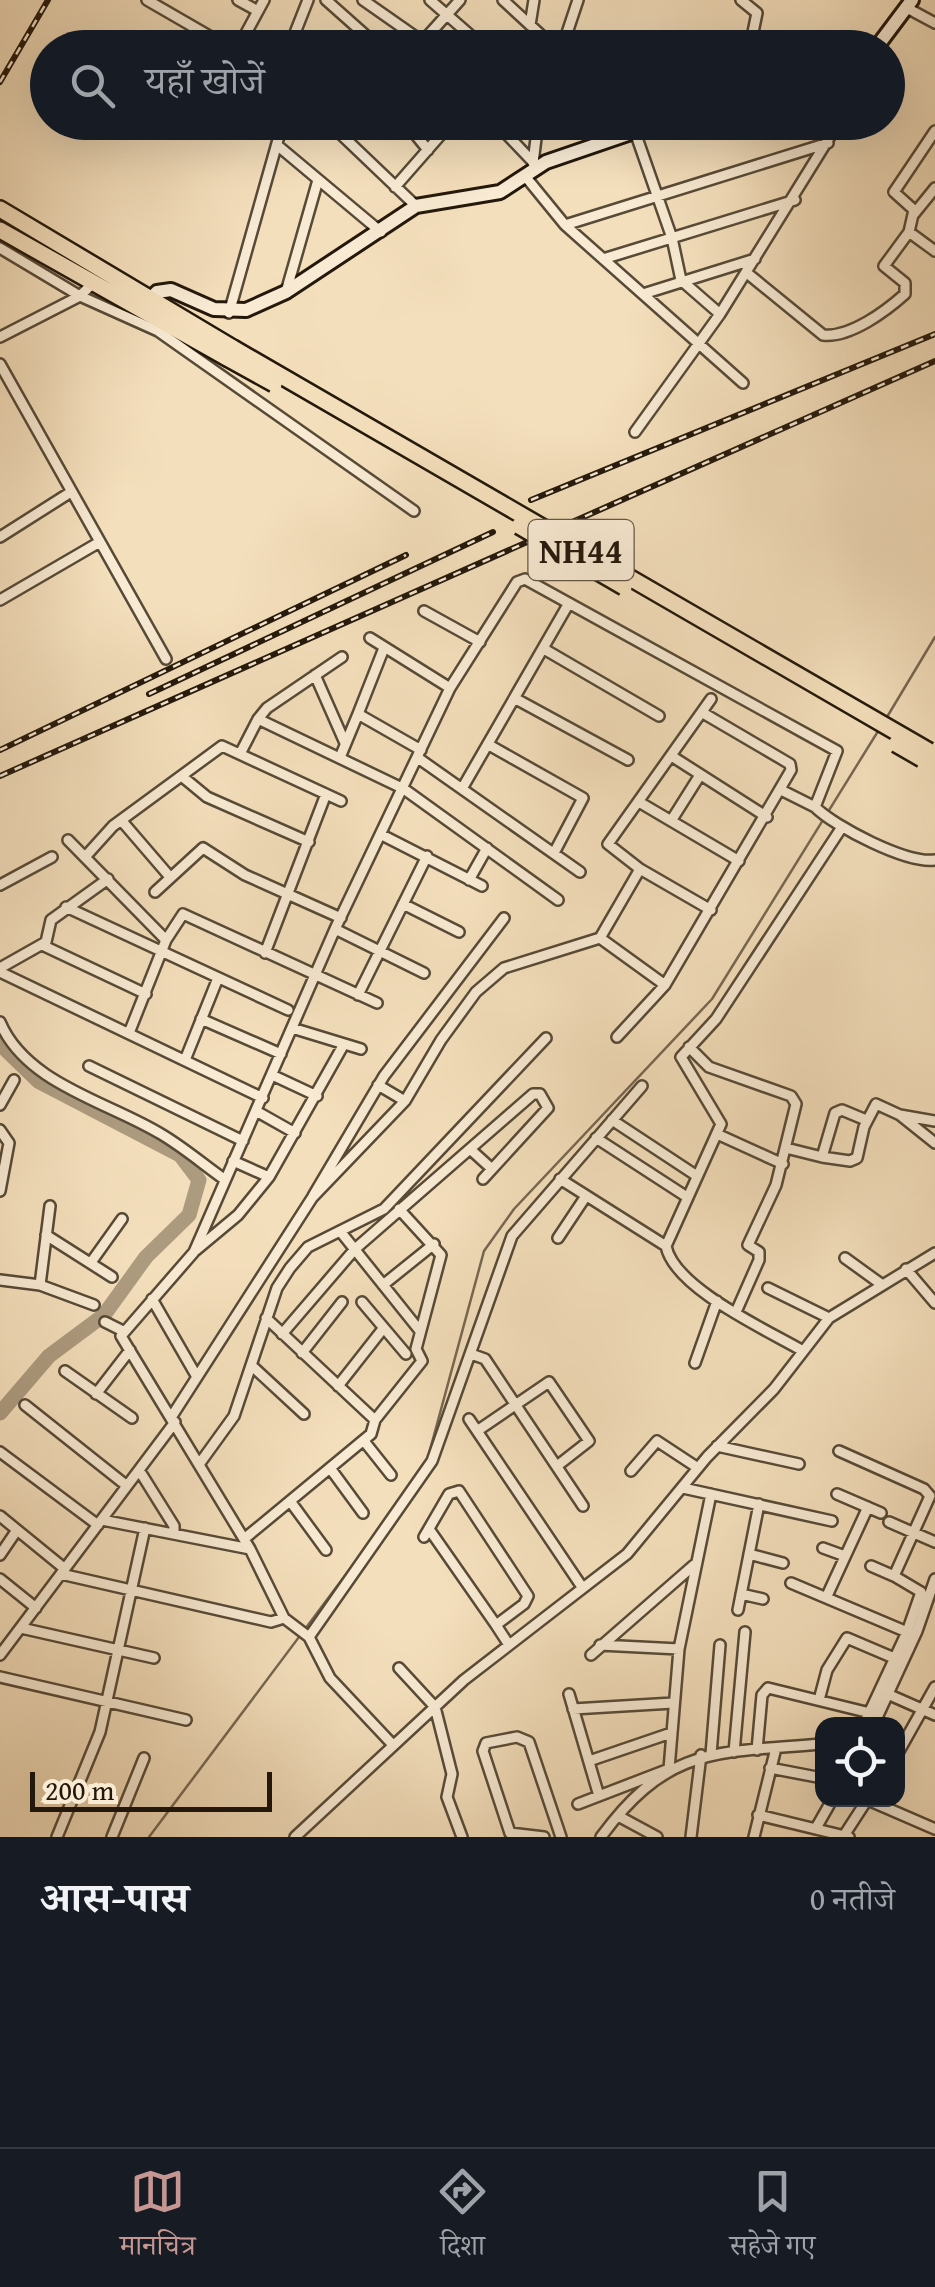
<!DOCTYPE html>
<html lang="hi">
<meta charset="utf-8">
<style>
body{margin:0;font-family:"Gentium Book Plus","Noto Serif Devanagari",serif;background:#242831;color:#f1f3f6}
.controls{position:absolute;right:30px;bottom:30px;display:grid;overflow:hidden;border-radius:20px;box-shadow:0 10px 40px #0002}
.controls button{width:90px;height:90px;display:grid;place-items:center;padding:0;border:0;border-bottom:2px solid #363941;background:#171b24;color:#f1f3f6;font:50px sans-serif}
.scale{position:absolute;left:30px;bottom:25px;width:242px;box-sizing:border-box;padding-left:10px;border:5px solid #23180b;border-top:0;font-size:28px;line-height:35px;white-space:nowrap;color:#23180b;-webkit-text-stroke:8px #f8ead3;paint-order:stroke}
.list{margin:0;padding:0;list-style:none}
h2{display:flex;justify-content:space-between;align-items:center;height:130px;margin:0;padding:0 40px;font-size:42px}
h2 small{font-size:32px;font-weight:400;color:#9ea1a6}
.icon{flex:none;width:55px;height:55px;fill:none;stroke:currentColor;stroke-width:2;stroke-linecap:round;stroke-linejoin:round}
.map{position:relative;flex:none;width:935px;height:1837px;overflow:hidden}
.search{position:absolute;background:#171b24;box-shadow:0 10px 40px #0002;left:30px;right:30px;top:30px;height:110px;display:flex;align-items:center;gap:25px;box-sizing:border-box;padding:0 35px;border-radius:55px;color:#9ea1a6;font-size:38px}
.sheet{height:310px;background:#171b24}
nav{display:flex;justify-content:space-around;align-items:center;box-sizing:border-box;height:140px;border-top:2px solid #363941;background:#171b24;font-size:28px;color:#9ea1a6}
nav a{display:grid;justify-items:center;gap:5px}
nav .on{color:#c59692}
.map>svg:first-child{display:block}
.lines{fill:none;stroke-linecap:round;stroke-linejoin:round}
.stream{stroke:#766751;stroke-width:2.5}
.river{stroke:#ad9b80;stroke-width:15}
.street-casing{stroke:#574a37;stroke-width:14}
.secondary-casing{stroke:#23180b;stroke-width:18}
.highway-casing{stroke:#23180b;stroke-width:20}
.street{stroke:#f8ead3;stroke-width:9}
.secondary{stroke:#f8ead3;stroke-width:12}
.highway{stroke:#f4dfbc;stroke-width:15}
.rail-casing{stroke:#23180b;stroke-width:6}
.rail{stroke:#f8ead3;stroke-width:2.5;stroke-dasharray:8;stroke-linecap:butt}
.highway-bridge-casing{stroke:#23180b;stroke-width:20;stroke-linecap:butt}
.highway-bridge{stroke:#f4dfbc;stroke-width:15}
.labels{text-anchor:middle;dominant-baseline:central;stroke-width:10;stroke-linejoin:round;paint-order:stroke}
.shield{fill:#f8ead3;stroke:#635747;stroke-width:2.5}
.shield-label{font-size:35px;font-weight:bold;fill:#23180b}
</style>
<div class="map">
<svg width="935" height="1837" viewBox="0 0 935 1837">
<rect width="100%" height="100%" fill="#f4dfbc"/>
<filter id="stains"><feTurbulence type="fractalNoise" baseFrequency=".002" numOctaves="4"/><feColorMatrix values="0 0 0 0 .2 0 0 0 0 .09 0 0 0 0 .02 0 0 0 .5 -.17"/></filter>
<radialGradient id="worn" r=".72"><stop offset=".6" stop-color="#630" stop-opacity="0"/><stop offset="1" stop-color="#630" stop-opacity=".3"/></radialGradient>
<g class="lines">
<path class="stream" d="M 887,717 L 935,637
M 427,1461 L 484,1251 L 514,1209 L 712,999 L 880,728
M 149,1837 L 377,1533"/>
<path class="river" d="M 0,1044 L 38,1081 L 180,1155 L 199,1180 L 189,1215 L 146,1257 L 104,1315 L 49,1356 L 0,1413"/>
<defs>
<path id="street" d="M 147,0 L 230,48
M 238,0 L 258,11
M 326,0 L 380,48
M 363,0 L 423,42 L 412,48
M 430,0 L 485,48
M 503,0 L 555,48
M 741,0 L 757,13 L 752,37 L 763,48
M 907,8 L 935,23
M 530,25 L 534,0
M 293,37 L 314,48
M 238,48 L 264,0
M 289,48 L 308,0
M 427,48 L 424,40 L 460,0
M 562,48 L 578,0
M 328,122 L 416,206
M 400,122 L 415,134
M 414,122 L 415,134 L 428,150
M 495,122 L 533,162
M 935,131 L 894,192 L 914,210 L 909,232 L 935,251
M 635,132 L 672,238 L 681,280 L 720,314
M 277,145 L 381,232
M 533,163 L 538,122
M 525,176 L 565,225 L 828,143
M 395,187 L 452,122
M 914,214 L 935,188
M 565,225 L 743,383
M 0,248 L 80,296 L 158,331 L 414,511
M 603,259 L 795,200
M 747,273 L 823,335 C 850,338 886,311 905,294 L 905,283 L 884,266 L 909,232
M 286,292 L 318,180
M 643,294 L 755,259
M 229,313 L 283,122
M 0,337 L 80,296 L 92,284
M 0,364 L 166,659
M 635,432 L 720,314 L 839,122
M 0,537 L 71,492
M 0,600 L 98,543
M 424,611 L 480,642
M 370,638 L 450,688
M 544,649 L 659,716
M 315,675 L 345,743
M 516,699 L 628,760
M 358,714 L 384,648
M 258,719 L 267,708 L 342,657
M 489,745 L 583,798 L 554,853
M 241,752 L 258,719 L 404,789 L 558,900
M 341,755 L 358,714 L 421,750
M 673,757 L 767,817
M 418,758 L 580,872
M 184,778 L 207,797 L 309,842
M 463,787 L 569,603
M 783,791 L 815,807
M 639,802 L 739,861
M 121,820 L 170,877
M 671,821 L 700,775
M 382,835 L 482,886
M 68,840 L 166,940
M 85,857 L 113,826 L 222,746 L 341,801
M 469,880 L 487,848
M 0,885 L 52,857
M 155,892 L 203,848 L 245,875 L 341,918
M 403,904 L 459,932
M 66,907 L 288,1010
M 711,910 L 640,869 L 608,844 L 711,699
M 335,929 L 424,973
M 600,938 L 640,869
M 42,945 L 146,994
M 265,953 L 326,794
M 0,968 L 46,942 L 51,920 L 108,879
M 0,972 L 263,1098
M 358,995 L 427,856
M 201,1019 L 281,1054
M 0,1022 C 26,1084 109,1102 161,1134 C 183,1147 203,1164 224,1179
M 292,1028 L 361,1049
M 129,1033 L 166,940 L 183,914 L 377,1003
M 617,1037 L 665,985 L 791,770 L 790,764 L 703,713
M 689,1047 L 709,1067 L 791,1096 L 796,1104 L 776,1185 L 748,1245 L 759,1252 L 759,1260 L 736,1312
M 185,1060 L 218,978
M 89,1066 L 243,1141
M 272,1075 L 317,1096
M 378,1085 L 405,1101
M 0,1105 L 14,1080
M 256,1111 L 295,1133
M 900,1115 L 935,1143
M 612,1120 L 697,1176
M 0,1130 L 9,1143 L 0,1191
M 717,1134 L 783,1164
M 596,1138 L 687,1197
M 786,1148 L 822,1157 L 835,1113 L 842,1110 L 866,1120
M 470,1149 L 492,1169
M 822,1157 L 850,1161 L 857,1158 L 864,1127 L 876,1104 L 900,1115 L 935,1121
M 233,1161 L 269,1177
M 560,1179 L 666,1246
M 313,1196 L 384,1076 L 504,918
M 340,1231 L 420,1331
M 46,1235 L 112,1277
M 558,1238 L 586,1196
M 196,1250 L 238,1215 L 269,1177 L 344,1044
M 845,1258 L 881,1284
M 92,1261 L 122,1219
M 906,1269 L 935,1303
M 0,1280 L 40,1285 L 94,1305
M 40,1285 L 50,1206
M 383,1285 L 434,1244
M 768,1288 L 829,1318
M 152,1299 L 197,1377
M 362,1302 L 406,1354
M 266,1318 L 375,1420
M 105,1322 L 123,1331
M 282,1334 L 355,1249 L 533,1094 L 540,1094 L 548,1108 L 483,1179
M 803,1351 C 767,1330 674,1288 666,1246 L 721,1124 L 681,1057 L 716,1019 L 842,827
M 302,1353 L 342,1302
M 471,1354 L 485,1359 L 583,1506
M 695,1363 L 717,1301
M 251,1365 L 304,1414
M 65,1371 L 132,1418
M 338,1386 L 382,1330
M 96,1394 L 130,1350
M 25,1405 L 127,1486
M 172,1416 L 312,1198 L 405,1101 L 441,1040 L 476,992 L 504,968 L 600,938 L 665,985
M 469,1419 L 582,1587
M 477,1431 L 549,1382 L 589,1441 L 557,1466
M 364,1441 L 391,1475
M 717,1446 L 799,1464
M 839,1451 L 924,1489 L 930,1496 L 894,1576 L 921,1592 L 907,1632
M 0,1452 L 98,1525
M 200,1463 L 234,1416 L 277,1288 L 290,1268 L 308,1247 L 384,1209 L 546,1038
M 330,1468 L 363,1513
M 139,1470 L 174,1526 L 174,1534
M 631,1471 L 657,1441 L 698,1468
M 683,1488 L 832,1521
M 837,1494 L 881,1513
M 290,1501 L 326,1550
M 0,1516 L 65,1569
M 102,1520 L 250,1549
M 889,1522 L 935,1542
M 429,1529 L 496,1625
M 424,1537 L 449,1494 L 459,1491 L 528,1596 L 524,1604 L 496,1625 L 509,1645
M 244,1539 L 371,1434 L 375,1420 L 422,1361 L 416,1349 L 441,1255 L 399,1209
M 823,1548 L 845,1556
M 749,1554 L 783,1563
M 0,1555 L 17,1530
M 871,1566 L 894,1576
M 61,1574 L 271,1622 L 284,1618
M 0,1579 L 36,1608
M 791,1583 L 907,1632 L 864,1724
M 741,1594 L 763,1599
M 826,1598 L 868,1507
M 738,1610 L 759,1504
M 21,1628 L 154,1658
M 309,1637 L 432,1461 L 512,1236 L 642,1086
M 600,1645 L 679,1649 L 711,1494
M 0,1655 L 175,1422
M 591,1655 L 694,1565
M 399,1668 L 435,1707 L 452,1774 L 447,1797 L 462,1837
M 0,1677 L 186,1720
M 883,1692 L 935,1715
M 569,1694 L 599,1796
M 819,1700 L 827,1670 L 847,1638 L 894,1658
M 573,1709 L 673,1703
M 874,1724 L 917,1631 L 935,1579
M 393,1745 L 330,1678 L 309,1637 L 284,1618 L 250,1549 L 121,1336 L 194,1252 L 335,929 L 450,688 L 517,582 L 525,579 L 837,751 L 815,807 C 835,827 907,864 935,860
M 757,1750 L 762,1695 L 768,1688 L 870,1713
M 734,1752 L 745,1632
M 898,1753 L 935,1687
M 711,1754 L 720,1645
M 589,1761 L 671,1733
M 770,1768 L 822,1778
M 868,1800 L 935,1829
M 578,1804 L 669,1769 L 679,1649
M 758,1815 L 849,1837
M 620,1817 L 657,1837
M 816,1828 L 832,1800
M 57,1837 L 100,1732 L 145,1528
M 112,1837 L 144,1758
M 295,1837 L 464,1680 L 627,1554 L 707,1457 L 774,1389 L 829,1318 L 935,1253
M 544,1837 L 510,1833 L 483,1751 L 486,1743 L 517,1737 L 529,1742 L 561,1837
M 601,1837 C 669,1744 719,1753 822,1744
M 691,1837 L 701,1755
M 754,1837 L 776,1748
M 843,1837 L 867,1800"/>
<path id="secondary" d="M 876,48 L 912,0
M 149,300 L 157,292 L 171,290 L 214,309 L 246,310 L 286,292 L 416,206 L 500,192 L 546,162 L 663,122"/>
<path id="highway" d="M 0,209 L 233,348
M 0,230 L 227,358"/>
</defs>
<use href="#street" class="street-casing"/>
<use href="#secondary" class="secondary-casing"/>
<use href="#highway" class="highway-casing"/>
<use href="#street" class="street"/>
<use href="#secondary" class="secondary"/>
<use href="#highway" class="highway"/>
<defs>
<path id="rail" d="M 0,82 L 48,0
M 531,500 L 935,334
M 149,694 L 493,532
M 0,750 L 406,555
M 0,776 L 935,361"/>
</defs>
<use href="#rail" class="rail-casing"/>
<use href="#rail" class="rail"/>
<defs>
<path id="highway-bridge" d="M 233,348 L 929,751
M 227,358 L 274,384
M 519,526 L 624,587
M 896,744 L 922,759"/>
</defs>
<use href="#highway-bridge" class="highway-bridge-casing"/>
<use href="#highway-bridge" class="highway-bridge"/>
</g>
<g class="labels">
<rect class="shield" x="528.5" y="520" width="105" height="60" rx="8"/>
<g class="shield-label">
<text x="581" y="550">NH44</text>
</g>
</g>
<rect width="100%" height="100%" filter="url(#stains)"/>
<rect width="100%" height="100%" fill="url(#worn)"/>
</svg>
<div class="controls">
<button><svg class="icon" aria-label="locate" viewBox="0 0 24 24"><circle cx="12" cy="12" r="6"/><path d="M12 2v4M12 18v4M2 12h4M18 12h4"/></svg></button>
</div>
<div class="scale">200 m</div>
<div class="search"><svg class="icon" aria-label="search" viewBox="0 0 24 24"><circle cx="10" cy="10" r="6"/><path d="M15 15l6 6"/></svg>यहाँ खोजें</div>
</div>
<section class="sheet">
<h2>आस-पास<small>0 नतीजे</small></h2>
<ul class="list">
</ul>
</section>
<nav>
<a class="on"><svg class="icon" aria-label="map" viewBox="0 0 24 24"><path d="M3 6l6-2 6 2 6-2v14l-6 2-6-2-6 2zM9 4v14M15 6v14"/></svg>मानचित्र</a>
<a><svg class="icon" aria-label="directions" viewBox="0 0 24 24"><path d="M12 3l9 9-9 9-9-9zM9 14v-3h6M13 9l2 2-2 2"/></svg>दिशा</a>
<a><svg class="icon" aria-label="saved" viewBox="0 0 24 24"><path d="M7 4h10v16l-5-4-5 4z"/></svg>सहेजे गए</a>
</nav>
